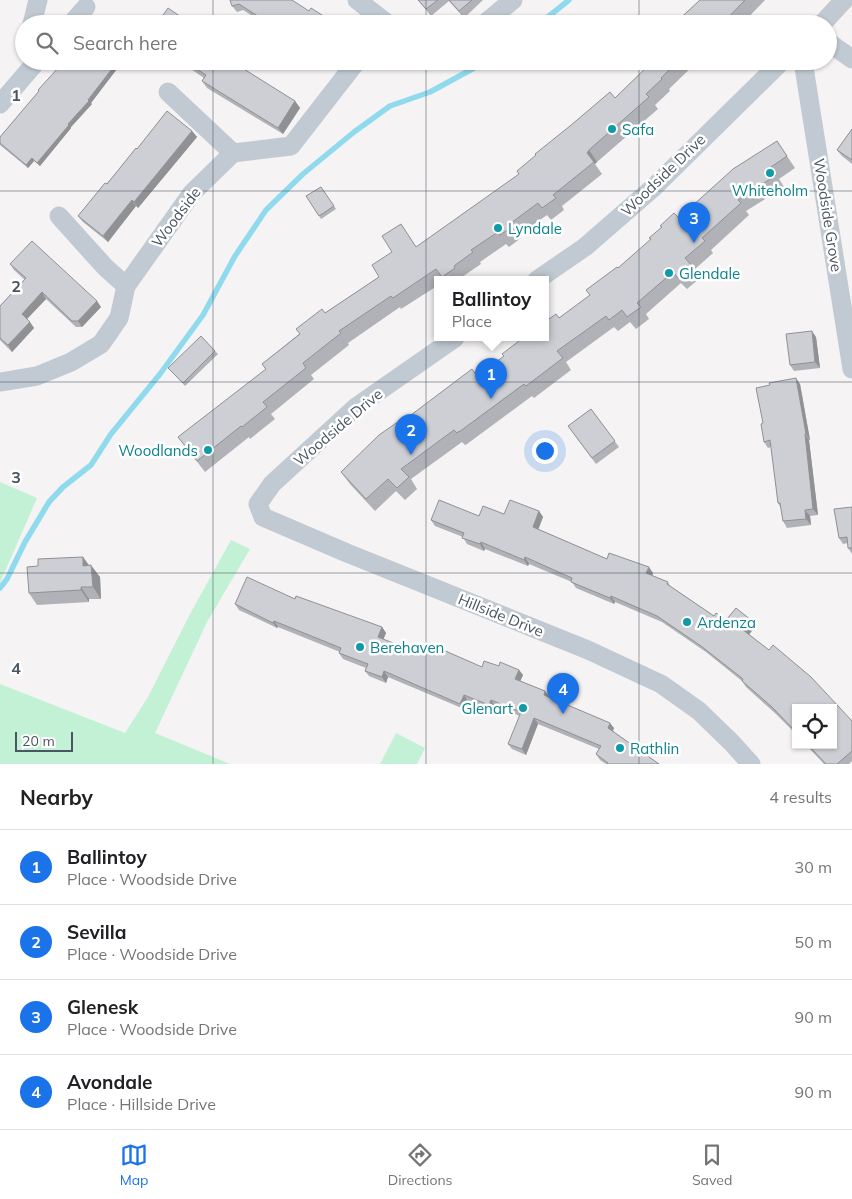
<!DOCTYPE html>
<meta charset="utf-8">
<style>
body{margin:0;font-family:Mulish,sans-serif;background:#f6f6f6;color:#202124}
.controls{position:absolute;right:15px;bottom:15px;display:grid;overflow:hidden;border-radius:0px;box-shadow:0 1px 4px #0004}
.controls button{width:45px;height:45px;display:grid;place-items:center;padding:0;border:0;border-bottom:1px solid #e0e0e0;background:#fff;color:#202124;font:25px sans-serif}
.scale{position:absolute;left:15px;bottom:12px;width:58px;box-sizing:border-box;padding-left:5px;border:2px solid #4a5661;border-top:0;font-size:14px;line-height:18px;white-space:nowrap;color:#4a5661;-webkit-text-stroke:4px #fff;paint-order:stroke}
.you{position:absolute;left:544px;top:450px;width:18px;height:18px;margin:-12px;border:4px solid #fff;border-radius:50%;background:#1a73e8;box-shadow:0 0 0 8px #1a73e833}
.badge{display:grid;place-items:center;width:32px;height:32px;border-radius:50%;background:#1a73e8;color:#fff;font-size:16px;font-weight:700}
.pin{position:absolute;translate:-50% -41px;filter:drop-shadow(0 1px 2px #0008)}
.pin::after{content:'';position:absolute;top:26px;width:18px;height:15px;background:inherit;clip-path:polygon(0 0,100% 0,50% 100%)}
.popup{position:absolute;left:434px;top:276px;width:115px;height:65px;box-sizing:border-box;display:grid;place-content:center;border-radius:0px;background:#fff;filter:drop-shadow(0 1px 4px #0005);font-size:16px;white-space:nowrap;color:#757577}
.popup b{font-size:19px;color:#202124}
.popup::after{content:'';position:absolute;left:50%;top:100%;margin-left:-10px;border:10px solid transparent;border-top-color:#fff}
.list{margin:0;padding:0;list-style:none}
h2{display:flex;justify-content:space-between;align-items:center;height:65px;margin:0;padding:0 20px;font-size:21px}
h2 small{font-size:16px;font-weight:400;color:#757577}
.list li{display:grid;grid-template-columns:32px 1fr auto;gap:15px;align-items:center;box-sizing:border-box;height:75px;padding:0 20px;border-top:1px solid #e0e0e0}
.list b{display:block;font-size:19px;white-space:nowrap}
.list p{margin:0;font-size:16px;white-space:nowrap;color:#757577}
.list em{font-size:16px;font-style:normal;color:#757577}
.icon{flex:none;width:28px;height:28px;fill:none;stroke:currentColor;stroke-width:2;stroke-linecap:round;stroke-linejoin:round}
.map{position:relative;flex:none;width:852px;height:764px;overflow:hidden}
.search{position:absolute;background:#fff;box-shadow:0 1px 4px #0004;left:15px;right:15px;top:15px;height:55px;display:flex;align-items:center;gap:12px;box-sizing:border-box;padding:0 18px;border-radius:28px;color:#757577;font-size:19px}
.sheet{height:365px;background:#fff}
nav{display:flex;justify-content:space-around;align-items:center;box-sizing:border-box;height:70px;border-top:1px solid #e0e0e0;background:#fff;font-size:14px;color:#757577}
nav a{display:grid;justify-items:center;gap:2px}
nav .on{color:#1a73e8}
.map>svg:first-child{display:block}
.green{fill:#c3f1d5}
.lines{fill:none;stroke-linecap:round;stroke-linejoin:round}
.stream{stroke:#90daee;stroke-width:5.5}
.minor{stroke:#c1cad2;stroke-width:19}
.wall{fill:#b0b2b7}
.shaded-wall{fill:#909195}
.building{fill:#cdcfd5;stroke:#909195}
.grid{fill:none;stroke:#4a5661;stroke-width:1;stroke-opacity:0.55}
.culture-dot{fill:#0f9aa8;stroke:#fff;stroke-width:2}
.labels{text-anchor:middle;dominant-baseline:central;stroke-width:5;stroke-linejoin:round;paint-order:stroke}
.culture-label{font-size:15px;fill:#0d838f;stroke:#fff;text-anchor:start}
.street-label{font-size:15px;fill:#4a5661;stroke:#fff}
.grid-label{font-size:16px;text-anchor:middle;font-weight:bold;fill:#4a5661;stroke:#fff;stroke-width:5;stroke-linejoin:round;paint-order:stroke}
</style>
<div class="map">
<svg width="852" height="764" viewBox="0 0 852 764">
<rect width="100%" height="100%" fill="#f5f3f3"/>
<path class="green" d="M 0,482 L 37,498 L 0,583 Z
M 231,540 L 250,549 L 207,622 L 155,733 L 230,764 L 0,764 L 0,684 L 125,733 L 148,697 L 190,614 Z
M 396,733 L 425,748 L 417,764 L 380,764 Z"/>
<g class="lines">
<path class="stream" d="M 539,24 L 569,0
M 0,588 L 7,579 L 25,542 L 49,502 L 63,487 L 91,465 L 111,434 L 160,374 L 203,315 L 235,256 L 266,210 L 303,174 L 354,132 L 390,106 L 430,92 L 487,61"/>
<path class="minor" d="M 357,0 L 388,24
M 32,24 L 38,0
M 71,24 L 86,7
M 484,24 L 513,0
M 822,24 L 844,0
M 828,42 L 852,59
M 803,61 L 852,369
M 168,92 L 233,153
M 0,104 L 37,61
M 59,216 L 105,267 L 126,286
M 537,280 L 585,247 L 654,187 L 782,61
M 455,338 L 356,407 L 272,484 L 258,504 L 263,517 L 347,553 L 588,650 L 661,684 L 699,711 L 732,743 L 751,764
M 0,382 L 37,376 L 71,362 L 101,344 L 119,318 L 126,286 L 192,193 L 233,153 L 291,146 L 357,61"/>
</g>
<path class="wall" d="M 230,0 L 309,11 L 336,24 L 265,24 L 243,10 L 237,12 L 232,6 Z
M 418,0 L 483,0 L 464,18 L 449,1 L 431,16 Z
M 700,0 L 765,0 L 742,24 L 674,24 Z
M 61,61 L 123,61 L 91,103 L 92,104 L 71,127 L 71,128 L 40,166 L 34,161 L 28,168 L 0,145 L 0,137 L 59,68 L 58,66 Z
M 179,61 L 231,61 L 295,101 L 300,108 L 283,134 L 207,88 L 202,81 L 204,78 Z
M 653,61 L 698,61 L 669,89 L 670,91 L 655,105 L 658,109 L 597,162 L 595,164 L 602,174 L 562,206 L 564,210 L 551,220 L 547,215 L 519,235 L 521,238 L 509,247 L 506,244 L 480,262 L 481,264 L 462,277 L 463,279 L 462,280 L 437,280 L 437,286 L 401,309 L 400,307 L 348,343 L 349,345 L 311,375 L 314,379 L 271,414 L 275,419 L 250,439 L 249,437 L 205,472 L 178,437 L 266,370 L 262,364 L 325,313 L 379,277 L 392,252 L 409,236 L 416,247 L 519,175 L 615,98 Z
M 852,129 L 852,164 L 842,156 L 837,150 Z
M 192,131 L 197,137 L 138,208 L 136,206 L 108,242 L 83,222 L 78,216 L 137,149 Z
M 777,141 L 795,168 L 779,179 L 784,187 L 746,211 L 749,215 L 711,250 L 713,253 L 694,270 L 700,278 L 687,289 L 681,283 L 646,314 L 649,319 L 636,329 L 630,322 L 618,331 L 614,327 L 566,362 L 571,370 L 534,398 L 532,396 L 467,444 L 465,445 L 462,442 L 411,479 L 417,489 L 405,500 L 396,491 L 375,511 L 350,484 L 341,472 L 403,421 L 477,376 L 590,296 L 618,268 L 679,218 Z
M 321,187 L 336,209 L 321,219 L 306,196 Z
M 10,264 L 101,307 L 82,327 L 76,327 L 46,299 L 27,319 L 34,328 L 12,352 L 0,340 L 0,306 L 25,280 L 14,270 Z
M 816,337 L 820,368 L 794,371 L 790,365 Z
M 215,351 L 218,354 L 185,386 L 168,368 Z
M 800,384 L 810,440 L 809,440 L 818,515 L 810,516 L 811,525 L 787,528 L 783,521 L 781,508 L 778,503 L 771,447 L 768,448 L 764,442 L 763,423 Z
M 591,409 L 619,447 L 596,464 L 568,426 Z
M 852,507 L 852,554 L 848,548 L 848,543 L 843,544 L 839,538 Z
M 539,511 L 543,517 L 538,529 L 607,559 L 653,573 L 652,576 L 668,582 L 670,586 L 714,616 L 726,620 L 751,620 L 755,627 L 749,634 L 852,721 L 852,761 L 849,764 L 824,764 L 806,745 L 833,745 L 796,708 L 796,734 L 776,714 L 746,687 L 742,681 L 706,652 L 662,622 L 615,602 L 614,604 L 576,588 L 572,582 L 529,564 L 528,566 L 485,549 L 484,551 L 467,544 L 463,537 L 435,526 L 431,520 Z
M 83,557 L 89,566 L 100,577 L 101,599 L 89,599 L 89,602 L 37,605 L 29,593 L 38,566 Z
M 295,599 L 382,627 L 386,633 L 383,639 L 413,651 L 432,651 L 482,667 L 499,666 L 519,670 L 523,675 L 520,681 L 545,691 L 549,697 L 614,728 L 613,731 L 659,764 L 606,764 L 600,760 L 596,754 L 599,749 L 538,724 L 526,755 L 512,749 L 508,744 L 520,716 L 495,706 L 493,711 L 468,701 L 464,709 L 388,677 L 386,683 L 369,676 L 365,671 L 366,668 L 343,659 L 339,653 L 340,652 L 278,627 L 277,628 L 239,610 L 235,604 Z"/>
<path class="shaded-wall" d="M 184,19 L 187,24 L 182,24 L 181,22 Z
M 118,61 L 123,61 L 91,103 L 92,104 L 71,127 L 71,128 L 40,166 L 37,163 L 88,100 Z
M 295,101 L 300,108 L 283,134 L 278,128 Z
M 192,131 L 197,137 L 138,208 L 134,202 Z
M 589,150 L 597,162 L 595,164 L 587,153 Z
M 32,158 L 34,161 L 28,168 L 26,165 Z
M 132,200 L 136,206 L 108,242 L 103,236 Z
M 42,292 L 46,299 L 26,320 L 22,314 Z
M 97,301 L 101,307 L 82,327 L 78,321 Z
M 30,322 L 34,328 L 12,352 L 8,345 Z
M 812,331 L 816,337 L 820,368 L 815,362 Z
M 796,378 L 800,384 L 810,440 L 806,434 Z
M 805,434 L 809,440 L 818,515 L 813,509 Z
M 805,510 L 810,516 L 811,525 L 806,519 Z
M 539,511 L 543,517 L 537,533 L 533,527 Z
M 481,542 L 485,549 L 484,551 L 480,544 Z
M 83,557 L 91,568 L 83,566 Z
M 525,557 L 529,564 L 528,566 L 524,560 Z
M 91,565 L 100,577 L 101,599 L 93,587 Z
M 649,567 L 653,573 L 651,580 L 646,573 Z
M 81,587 L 89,599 L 89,602 L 81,590 Z
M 611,596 L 615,602 L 614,604 L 610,598 Z
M 751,620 L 755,627 L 748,636 L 743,630 Z
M 274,621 L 278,627 L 277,628 L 273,623 Z
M 382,627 L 386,633 L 382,643 L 378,637 Z
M 519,670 L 523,675 L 519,684 L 515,679 Z
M 384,671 L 388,677 L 386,683 L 382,677 Z
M 545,691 L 549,696 L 548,700 L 544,695 Z
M 464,695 L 468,701 L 464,709 L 460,704 Z
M 491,700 L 495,706 L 493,711 L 489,705 Z
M 534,718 L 538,724 L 526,755 L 522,749 Z
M 610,723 L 614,728 L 612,733 L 608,728 Z"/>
<path class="building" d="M 230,0 L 292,0 L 309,11 L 311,8 L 336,24 L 270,24 L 239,4 L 232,6 Z
M 418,0 L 438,0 L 426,9 Z
M 449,0 L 472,0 L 459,11 Z
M 700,0 L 745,0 L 722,24 L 674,24 Z
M 168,8 L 184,19 L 181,22 L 184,24 L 157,24 Z
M 61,61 L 118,61 L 88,100 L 89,101 L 68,124 L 69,125 L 37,163 L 32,158 L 26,165 L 0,143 L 0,137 L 39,91 L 38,90 L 59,67 L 58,66 Z
M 184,61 L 231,61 L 295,101 L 278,128 L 202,81 L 206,75 Z
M 653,61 L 678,61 L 661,78 L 662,79 L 646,94 L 649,97 L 589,150 L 587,153 L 594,162 L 553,195 L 556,198 L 542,208 L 538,203 L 511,223 L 513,226 L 500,235 L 498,232 L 471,250 L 473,252 L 454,266 L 455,268 L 442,277 L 436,269 L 393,298 L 391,296 L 339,331 L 341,333 L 303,363 L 306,368 L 263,402 L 267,407 L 242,427 L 241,426 L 197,461 L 178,437 L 266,369 L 262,364 L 300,334 L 296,329 L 322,309 L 325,313 L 379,277 L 372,265 L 392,252 L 382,236 L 401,224 L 416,247 L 519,174 L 517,171 L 536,155 L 535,154 L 570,126 L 610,92 L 615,98 Z
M 167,111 L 192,131 L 134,202 L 132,200 L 103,236 L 78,216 L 105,183 L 107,184 L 136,148 L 137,149 Z
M 852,129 L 852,160 L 837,150 Z
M 777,141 L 787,156 L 771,167 L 776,175 L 738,200 L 741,203 L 702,238 L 705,241 L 685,258 L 692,266 L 678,278 L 673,272 L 637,303 L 641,307 L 627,317 L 622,310 L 609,320 L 606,316 L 557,351 L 563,358 L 526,386 L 524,384 L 459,432 L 459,431 L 457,433 L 454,430 L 401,469 L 409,477 L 397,488 L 388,479 L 366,499 L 341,472 L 379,435 L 402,419 L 403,421 L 472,369 L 477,376 L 504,356 L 502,354 L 523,338 L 545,338 L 545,322 L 556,314 L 559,318 L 590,295 L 586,290 L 617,267 L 618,268 L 651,239 L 649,238 L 662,227 L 660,226 L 674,213 L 679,218 L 733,169 Z
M 321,187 L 334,206 L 319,216 L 306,196 Z
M 32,241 L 97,301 L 78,321 L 72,321 L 42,292 L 22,314 L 30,322 L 8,345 L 0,338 L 0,306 L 26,278 L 10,264 Z
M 812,331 L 815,362 L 790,365 L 786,334 Z
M 201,336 L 215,351 L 183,383 L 168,368 Z
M 796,378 L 806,434 L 805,434 L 813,509 L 805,510 L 806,519 L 783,521 L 780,503 L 778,503 L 770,440 L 764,442 L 761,424 L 763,423 L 756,388 L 770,385 L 769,383 Z
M 591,409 L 615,441 L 592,458 L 568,426 Z
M 439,500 L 479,516 L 483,506 L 504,514 L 510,500 L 539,511 L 533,527 L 607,559 L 609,553 L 649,567 L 646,573 L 668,582 L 667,584 L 714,616 L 716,613 L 726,620 L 736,608 L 751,620 L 743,630 L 769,650 L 773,645 L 811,677 L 852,721 L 852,751 L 837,764 L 826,764 L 808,745 L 833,745 L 833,708 L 796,708 L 796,732 L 772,707 L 742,681 L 743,679 L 701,646 L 657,616 L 611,596 L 610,598 L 571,582 L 572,578 L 525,557 L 524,560 L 481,542 L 480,544 L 462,538 L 464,533 L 431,520 Z
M 852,507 L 852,548 L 848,548 L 847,537 L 839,538 L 834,509 Z
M 83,557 L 83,566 L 91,565 L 93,587 L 81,587 L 81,590 L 29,593 L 27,567 L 38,566 L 38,559 Z
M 247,577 L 295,599 L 296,596 L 382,627 L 378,637 L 413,651 L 416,644 L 432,651 L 434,646 L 482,667 L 484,661 L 499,666 L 500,662 L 519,670 L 515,679 L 545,691 L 544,695 L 610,723 L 608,728 L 659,764 L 607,764 L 608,763 L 596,754 L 601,746 L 534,718 L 522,749 L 508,744 L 521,712 L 491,700 L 489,705 L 464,695 L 460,704 L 384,671 L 382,677 L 365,671 L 368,664 L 339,653 L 341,648 L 274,621 L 273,623 L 235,604 Z"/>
<path class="grid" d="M 213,0 L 213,24M 426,0 L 426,24M 639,0 L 639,24M 213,61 L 213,764M 426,61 L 426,764M 639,61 L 639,764M 0,191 L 852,191M 0,382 L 852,382M 0,573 L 852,573"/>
<g class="culture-dot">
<circle cx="612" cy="129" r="5"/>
<circle cx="770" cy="173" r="5"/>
<circle cx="498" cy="228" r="5"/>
<circle cx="669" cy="273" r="5"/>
<circle cx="208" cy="450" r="5"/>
<circle cx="687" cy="622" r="5"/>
<circle cx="360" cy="647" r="5"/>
<circle cx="523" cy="708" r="5"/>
<circle cx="620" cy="748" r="5"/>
</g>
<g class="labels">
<g class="culture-label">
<text x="622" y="129">Safa</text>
<text x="770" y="190" text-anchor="middle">Whiteholm</text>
<text x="508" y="228">Lyndale</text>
<text x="679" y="273">Glendale</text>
<text x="198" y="450" text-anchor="end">Woodlands</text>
<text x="697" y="622">Ardenza</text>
<text x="370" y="647">Berehaven</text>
<text x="513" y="708" text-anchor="end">Glenart</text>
<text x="630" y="748">Rathlin</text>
</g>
<g class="street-label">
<text transform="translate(663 175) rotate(-44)">Woodside Drive</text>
<text transform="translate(828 215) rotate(81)">Woodside Grove</text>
<text transform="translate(176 217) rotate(-53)">Woodside</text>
<text transform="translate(338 427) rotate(-40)">Woodside Drive</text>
<text transform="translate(501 615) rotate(22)">Hillside Drive</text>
</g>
</g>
<g class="grid-label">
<text x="16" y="101">1</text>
<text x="16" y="292">2</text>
<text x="16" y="483">3</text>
<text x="16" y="674">4</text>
</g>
</svg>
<div class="controls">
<button><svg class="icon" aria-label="locate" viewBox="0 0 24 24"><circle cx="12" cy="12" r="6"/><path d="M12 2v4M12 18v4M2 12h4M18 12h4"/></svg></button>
</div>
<div class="scale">20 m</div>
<div class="you"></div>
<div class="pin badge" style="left:491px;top:399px">1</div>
<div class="popup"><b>Ballintoy</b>Place</div>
<div class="pin badge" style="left:411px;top:455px">2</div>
<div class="pin badge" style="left:694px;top:243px">3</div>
<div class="pin badge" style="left:563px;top:714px">4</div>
<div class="search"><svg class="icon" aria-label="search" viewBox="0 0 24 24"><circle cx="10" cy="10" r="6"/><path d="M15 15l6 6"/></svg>Search here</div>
</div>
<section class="sheet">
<h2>Nearby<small>4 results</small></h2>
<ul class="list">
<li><span class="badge">1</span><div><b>Ballintoy</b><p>Place · Woodside Drive</p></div><em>30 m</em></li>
<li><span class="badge">2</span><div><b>Sevilla</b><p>Place · Woodside Drive</p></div><em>50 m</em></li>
<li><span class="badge">3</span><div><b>Glenesk</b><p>Place · Woodside Drive</p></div><em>90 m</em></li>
<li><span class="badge">4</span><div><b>Avondale</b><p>Place · Hillside Drive</p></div><em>90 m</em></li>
</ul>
</section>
<nav>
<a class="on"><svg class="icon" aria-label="map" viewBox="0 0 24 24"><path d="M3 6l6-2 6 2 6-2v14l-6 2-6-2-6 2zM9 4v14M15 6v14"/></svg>Map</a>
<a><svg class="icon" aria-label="directions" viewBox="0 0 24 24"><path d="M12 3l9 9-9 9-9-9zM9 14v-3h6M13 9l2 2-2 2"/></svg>Directions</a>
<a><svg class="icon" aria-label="saved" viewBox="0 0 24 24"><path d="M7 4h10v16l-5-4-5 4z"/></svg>Saved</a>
</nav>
